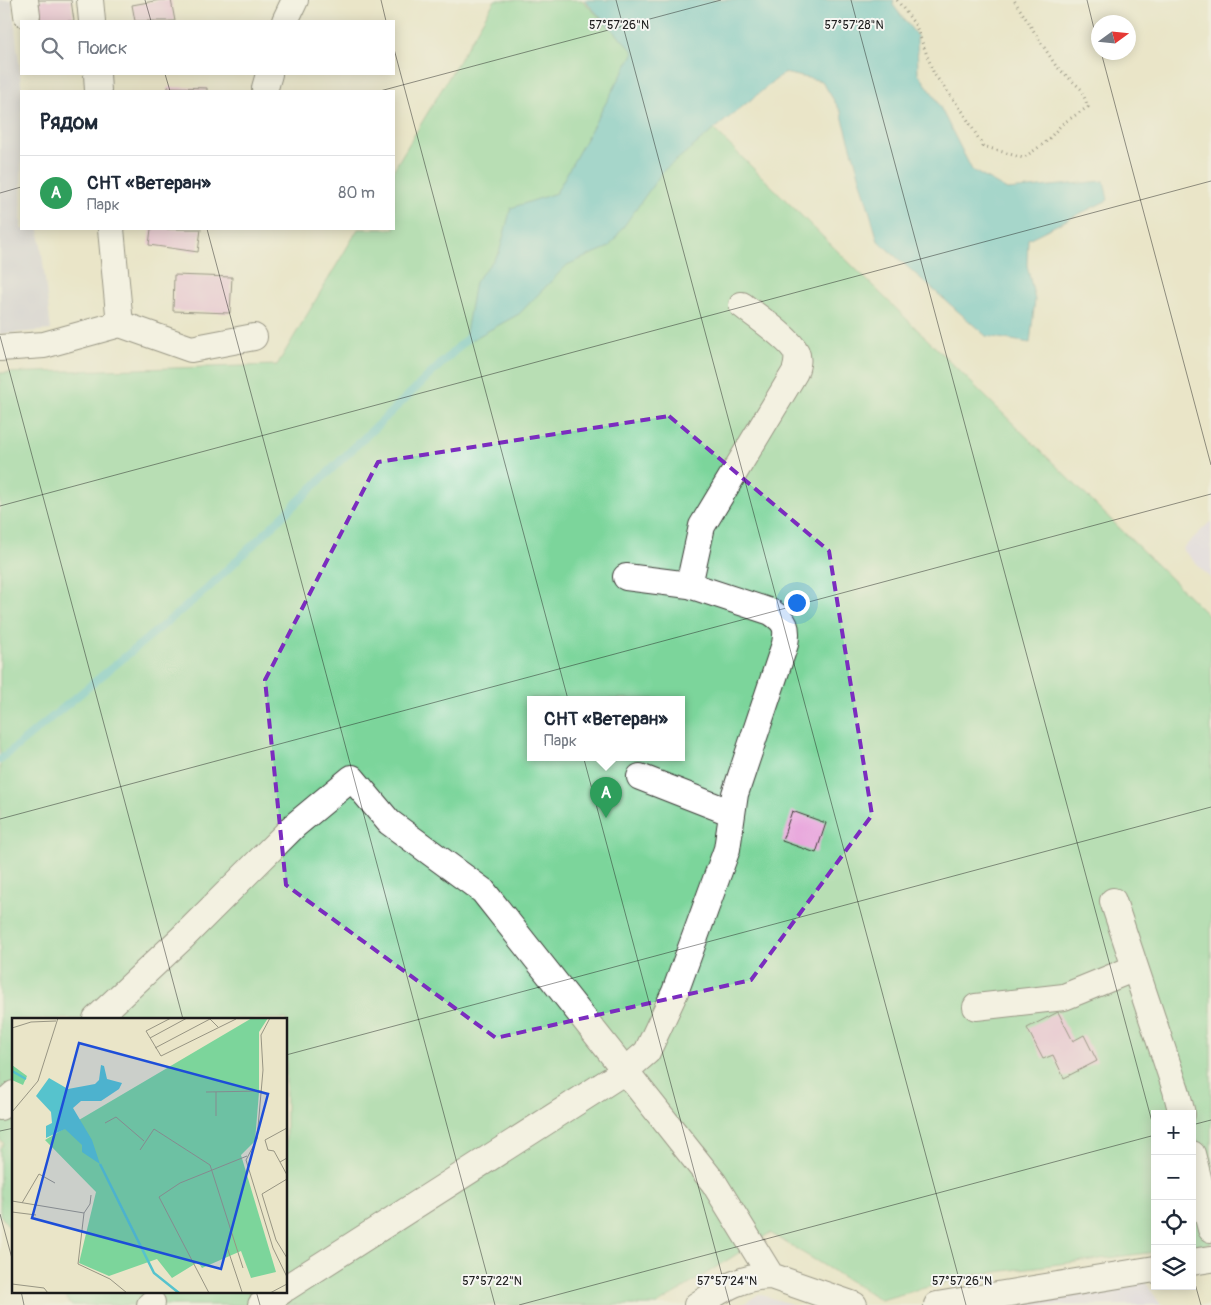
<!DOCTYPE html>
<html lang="ru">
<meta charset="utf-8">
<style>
body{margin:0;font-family:Pangolin,sans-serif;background:#f6f6f7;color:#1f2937}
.controls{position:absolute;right:15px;bottom:15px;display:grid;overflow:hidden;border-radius:0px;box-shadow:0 2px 12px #0003}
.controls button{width:45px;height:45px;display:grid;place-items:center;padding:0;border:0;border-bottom:1px solid #e0e1e3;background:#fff;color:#1f2937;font:25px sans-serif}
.compass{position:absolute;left:1091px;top:15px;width:45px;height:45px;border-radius:50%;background:#fff;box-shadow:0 2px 12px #0003;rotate:75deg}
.you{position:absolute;left:796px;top:602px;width:18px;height:18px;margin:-12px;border:4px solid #fff;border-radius:50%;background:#1a73e8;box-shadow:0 0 0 8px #1a73e833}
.badge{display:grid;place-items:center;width:32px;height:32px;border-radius:50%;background:#db2777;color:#fff;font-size:16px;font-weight:700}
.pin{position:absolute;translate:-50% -41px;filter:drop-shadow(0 1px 2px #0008)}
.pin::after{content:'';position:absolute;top:26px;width:18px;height:15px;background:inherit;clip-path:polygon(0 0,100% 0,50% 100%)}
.popup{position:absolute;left:527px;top:696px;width:158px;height:65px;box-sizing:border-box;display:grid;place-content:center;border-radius:0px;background:#fff;filter:drop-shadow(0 1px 4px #0005);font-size:16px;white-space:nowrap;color:#747a83}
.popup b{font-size:19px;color:#1f2937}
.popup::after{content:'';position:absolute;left:50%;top:100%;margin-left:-10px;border:10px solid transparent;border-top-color:#fff}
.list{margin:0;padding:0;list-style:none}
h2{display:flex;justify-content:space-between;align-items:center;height:65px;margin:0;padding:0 20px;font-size:21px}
h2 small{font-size:16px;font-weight:400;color:#747a83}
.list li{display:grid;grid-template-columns:32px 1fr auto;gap:15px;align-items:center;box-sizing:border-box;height:75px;padding:0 20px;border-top:1px solid #e0e1e3}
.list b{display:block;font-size:19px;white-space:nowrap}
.list p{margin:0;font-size:16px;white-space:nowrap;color:#747a83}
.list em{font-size:16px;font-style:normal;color:#747a83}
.icon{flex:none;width:28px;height:28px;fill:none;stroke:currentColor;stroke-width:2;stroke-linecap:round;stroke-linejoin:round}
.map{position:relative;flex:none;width:1211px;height:1305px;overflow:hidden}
.search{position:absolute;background:#fff;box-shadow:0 2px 12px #0003;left:20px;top:20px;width:375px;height:55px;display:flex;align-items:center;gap:12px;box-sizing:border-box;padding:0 18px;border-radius:0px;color:#747a83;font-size:19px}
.panel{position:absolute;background:#fff;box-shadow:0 2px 12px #0003;left:20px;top:90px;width:375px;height:140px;border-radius:0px}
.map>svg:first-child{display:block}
.built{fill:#ded5f5}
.industrial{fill:#c3c1db}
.green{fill:#7cd59b;stroke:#4c785c;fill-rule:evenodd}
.water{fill:#56c3cd;stroke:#397074}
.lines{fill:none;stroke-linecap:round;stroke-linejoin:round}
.stream{stroke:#56c3cd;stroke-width:8}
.building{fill:#e8a5dc}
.minor-casing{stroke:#3b3a36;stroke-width:28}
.path{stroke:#3b3a36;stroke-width:3;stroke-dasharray:1 4;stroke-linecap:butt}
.minor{stroke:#fff;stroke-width:26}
.marked{fill:none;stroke:#7b2cbf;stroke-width:4;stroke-dasharray:10 6;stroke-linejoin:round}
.ticks{fill:none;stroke:#1c1c1c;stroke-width:1;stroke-opacity:0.45}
.inset-river{fill:none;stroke:#56c3cd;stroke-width:2.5}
.inset-road{fill:none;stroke:#989583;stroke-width:1}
.view{fill:#1d4ed8;fill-opacity:0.15;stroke:#1d4ed8;stroke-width:2.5}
.inset-edge{fill:none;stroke:#1c1c1c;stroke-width:2.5}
.ticks-label{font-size:12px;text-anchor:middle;fill:#1c1c1c;stroke:#f6f6f2;stroke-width:4;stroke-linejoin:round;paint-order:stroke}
</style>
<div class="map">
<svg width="1211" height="1305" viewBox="0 0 1211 1305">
<rect width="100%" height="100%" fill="#f6f6f2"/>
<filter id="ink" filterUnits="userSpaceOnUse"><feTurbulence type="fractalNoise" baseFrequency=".02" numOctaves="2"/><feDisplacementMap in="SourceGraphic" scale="10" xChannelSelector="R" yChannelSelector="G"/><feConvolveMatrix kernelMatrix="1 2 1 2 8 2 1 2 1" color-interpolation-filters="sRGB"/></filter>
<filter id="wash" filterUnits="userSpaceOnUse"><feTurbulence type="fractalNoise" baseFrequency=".0096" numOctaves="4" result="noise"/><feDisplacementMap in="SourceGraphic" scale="20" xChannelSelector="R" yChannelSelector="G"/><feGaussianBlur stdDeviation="1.12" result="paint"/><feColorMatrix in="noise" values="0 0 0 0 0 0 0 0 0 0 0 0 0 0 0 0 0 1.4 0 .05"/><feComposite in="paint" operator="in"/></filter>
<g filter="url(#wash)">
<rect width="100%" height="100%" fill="#eae5c8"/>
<path class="built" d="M 1211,521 L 1211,579 L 1182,549 Z
M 1144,1280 L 1161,1305 L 1010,1305 Z
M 759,1294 L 794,1305 L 742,1305 Z"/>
<path class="industrial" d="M 0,0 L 12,0 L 22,91 L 21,229 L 39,229 L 51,330 L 0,334 Z"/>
<path class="green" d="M 495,0 L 582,0 L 1211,618 L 1211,1244 L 1192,1247 L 1192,1114 L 1155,1114 L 1155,1252 L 972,1275 L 881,1300 L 770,1233 L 657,1305 L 71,1305 L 60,1291 L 286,1291 L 286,1019 L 14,1019 L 14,1233 L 0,1215 L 0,1148 L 4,1143 L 0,1140 L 0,373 L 277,365 L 358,229 L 394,229 L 394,169 ZM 531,699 L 681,699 L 681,757 L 531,757 Z"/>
<path class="water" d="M 584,0 L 894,0 L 893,5 L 917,36 L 918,73 L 935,97 L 972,170 L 1007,190 L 1104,181 L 1108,200 L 1028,239 L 1027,265 L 1035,300 L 1030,343 L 986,336 L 878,241 L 841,112 L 822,81 L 784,73 L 663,171 L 609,247 L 567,265 L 519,314 L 464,344 L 475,282 L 499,253 L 511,208 L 556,193 L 634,52 Z"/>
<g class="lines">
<path class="stream" d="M 0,760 L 207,589 L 470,336"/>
</g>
<g id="blocks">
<path class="building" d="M 38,0 L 71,0 L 74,21 L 41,21 Z
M 160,0 L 171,0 L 175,21 L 135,21 L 132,5 Z
M 168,87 L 207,88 L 207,91 L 167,91 Z
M 151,229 L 201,229 L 198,252 L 149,245 Z
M 174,275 L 232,277 L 230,313 L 173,311 Z
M 792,811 L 826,823 L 816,853 L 782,841 Z
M 1058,1012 L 1073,1041 L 1084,1035 L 1097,1061 L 1064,1078 L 1053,1055 L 1043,1059 L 1027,1028 Z"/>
</g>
</g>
<g filter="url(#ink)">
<use href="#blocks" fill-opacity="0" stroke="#3b3a36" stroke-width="1"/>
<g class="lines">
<defs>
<path id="minor" d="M 25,0 L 27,15
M 90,0 L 92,21
M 285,21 L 295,0
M 97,74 L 98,91
M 265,88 L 269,74
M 111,229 L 120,324 L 191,349 L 254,337
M 0,348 L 44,345 L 120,324
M 689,585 L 702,526 L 795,372 C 797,365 799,359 796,352 C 790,339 755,315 742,305
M 640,777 L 732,813
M 1113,901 L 1176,1090 L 1182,1114
M 976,1007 L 1064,997 L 1135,968
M 96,1019 L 182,938 L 294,826 L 352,778 L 389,822 L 483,891 L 714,1183 L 771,1276
M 0,1107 L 14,1094
M 1192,1154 L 1211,1229
M 1192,1262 L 1211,1259
M 286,1288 L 625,1071 L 647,1052 L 675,992 L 727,849 L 735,794 L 785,644 C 788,627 786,622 771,612 L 689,585 L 626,577
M 150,1305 L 152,1303
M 261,1305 L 282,1291
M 697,1305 C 721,1290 742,1276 771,1276 L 854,1305
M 937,1305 L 1155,1269"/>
</defs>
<use href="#minor" class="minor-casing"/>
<path class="path" d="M 897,0 L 916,26 L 934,74 L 963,112 L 983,146 L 1023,158 L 1045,143 L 1062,124 L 1088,107 L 1081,89 L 1056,66 L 1014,0"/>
<use href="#minor" class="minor"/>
</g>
</g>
<path d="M0 0H1211V1305H0ZM 669,416 L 829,551 L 872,815 L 751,980 L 496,1038 L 286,885 L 265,680 L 378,462 Z" fill="#eae5c8" fill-opacity=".55" fill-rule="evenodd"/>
<path class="marked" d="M 669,416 L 829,551 L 872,815 L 751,980 L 496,1038 L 286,885 L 265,680 L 378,462 Z"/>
<path class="ticks" d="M 145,0 L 151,21M 381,0 L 386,21M 616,0 L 966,1305M 851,0 L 1155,1133M 1087,0 L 1098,45M 394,49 L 730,1305M 1101,52 L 1211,465M 165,74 L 170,91M 380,91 L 721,0M 0,193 L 21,187M 207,229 L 495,1305M 0,336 L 183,1019M 0,506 L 1211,181M 0,819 L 1211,494M 286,1055 L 1211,807M 1192,1125 L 1211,1120M 0,1131 L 14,1128M 0,1214 L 14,1266M 1192,1273 L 1201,1305M 21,1291 L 24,1305M 256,1291 L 260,1305M 519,1305 L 1155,1135"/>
<g transform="translate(12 1018)">
<rect width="275" height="275" fill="#eae5c8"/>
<path d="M 240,0 L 256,0 L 247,14 L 247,74 L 243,123 L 229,137 L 264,254 L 239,260 L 229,233 L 190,250 L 186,244 L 160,260 L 145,241 L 97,258 L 67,245 L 84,174 L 33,122 ZM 0,47 L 15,58 L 11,67 L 0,62 Z" fill="#7cd59b"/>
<path d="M 89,47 L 92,48 L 95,61 L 110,65 L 107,71 L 89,83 L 69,83 L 61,90 L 80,122 L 88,146 L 70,134 L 70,127 L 53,111 L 34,120 L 34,108 L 40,105 L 39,94 L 24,78 L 37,60 L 56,71 L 83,66 L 87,62 Z" fill="#56c3cd"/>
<path class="inset-river" d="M 0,53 L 14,61M 88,146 L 142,255 L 167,275"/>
<path class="inset-road" d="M 159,0 L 134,13 L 149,38 L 224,1M 258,0 L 249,17 L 251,52 L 245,121 L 234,142 L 261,230 L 275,259M 0,10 L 19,4 L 44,3M 138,20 L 175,0M 143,30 L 198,1 L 206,9M 194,74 L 250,73M 0,94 L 26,63 L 46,0M 204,98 L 204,74M 93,105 L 104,99 L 132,123M 128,132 L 142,111 L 198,147 L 231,250M 275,140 L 268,144 L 275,157M 268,144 L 262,133 L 256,132 L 253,122 L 275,110M 275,161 L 250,176 L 264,222 L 275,240M 0,183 L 72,195 L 78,186 L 79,177M 10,185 L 27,156 L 43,165M 0,194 L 24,197M 72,195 L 66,246 L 98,261 L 115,275M 215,229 L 230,274M 0,266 L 32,270 L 36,275M 197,275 L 147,179 L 168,165 L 235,138M 258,275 L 275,266"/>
<path class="view" d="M 67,25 L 256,76 L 209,251 L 20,200 Z"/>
<rect width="275" height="275" class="inset-edge"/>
</g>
<g class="ticks-label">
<text x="619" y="29">57°57'26"N</text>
<text x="854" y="29">57°57'28"N</text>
<text x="492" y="1285">57°57'22"N</text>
<text x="727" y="1285">57°57'24"N</text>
<text x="962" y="1285">57°57'26"N</text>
</g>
</svg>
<div class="controls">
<button>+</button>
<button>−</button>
<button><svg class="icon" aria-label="locate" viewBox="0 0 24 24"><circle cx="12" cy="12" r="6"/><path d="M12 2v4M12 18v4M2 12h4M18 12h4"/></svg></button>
<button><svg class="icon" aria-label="layers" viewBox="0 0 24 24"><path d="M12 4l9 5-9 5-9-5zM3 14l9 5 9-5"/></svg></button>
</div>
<svg class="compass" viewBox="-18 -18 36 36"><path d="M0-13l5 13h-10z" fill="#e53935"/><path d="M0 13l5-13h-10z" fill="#747a83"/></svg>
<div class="you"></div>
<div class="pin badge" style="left:606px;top:818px;background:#2e9e5b">A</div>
<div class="popup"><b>СНТ «Ветеран»</b>Парк</div>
<div class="search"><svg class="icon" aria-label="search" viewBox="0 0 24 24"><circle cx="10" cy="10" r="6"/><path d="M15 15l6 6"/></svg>Поиск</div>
<section class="panel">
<h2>Рядом<small></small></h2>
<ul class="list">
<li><span class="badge" style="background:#2e9e5b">A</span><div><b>СНТ «Ветеран»</b><p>Парк</p></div><em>80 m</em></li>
</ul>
</section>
</div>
